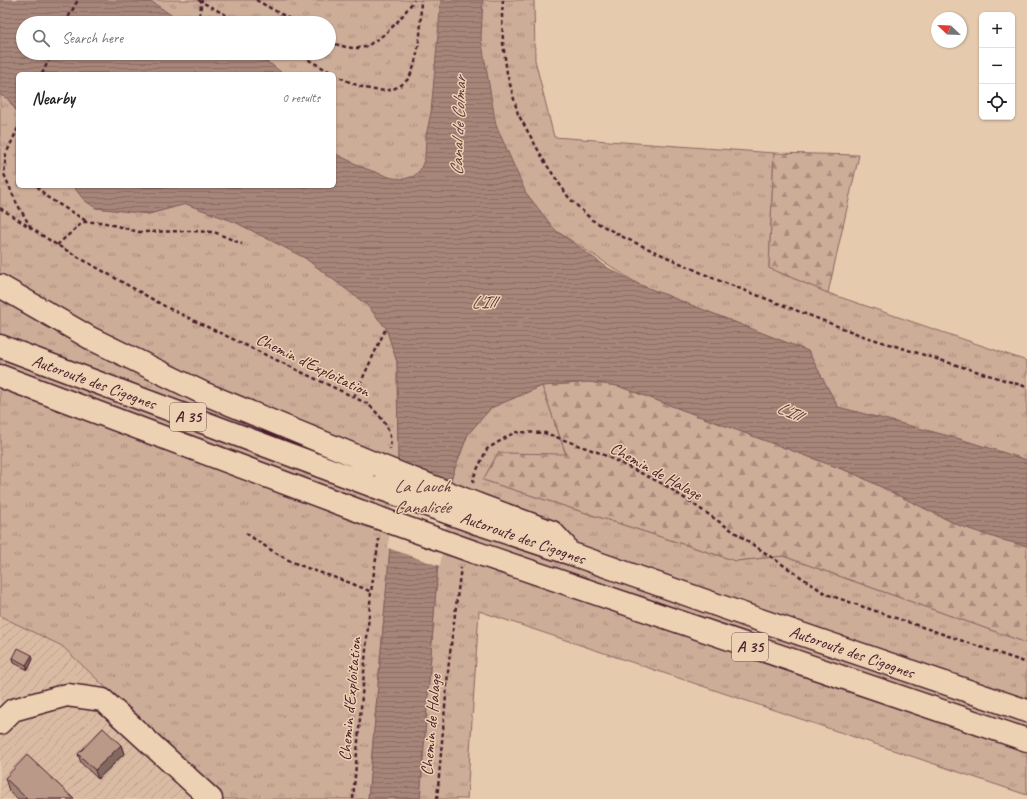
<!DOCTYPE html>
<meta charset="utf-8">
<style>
body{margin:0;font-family:Caveat,sans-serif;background:#f2f2f2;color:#202124}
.controls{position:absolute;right:12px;top:12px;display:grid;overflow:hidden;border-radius:6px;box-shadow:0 1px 3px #0004}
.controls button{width:36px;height:36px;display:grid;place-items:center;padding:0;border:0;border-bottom:1px solid #e0e0e0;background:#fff;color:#202124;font:20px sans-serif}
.compass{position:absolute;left:931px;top:12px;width:36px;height:36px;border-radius:50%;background:#fff;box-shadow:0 1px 3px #0004;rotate:293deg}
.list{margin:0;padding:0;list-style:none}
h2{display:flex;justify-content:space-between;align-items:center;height:52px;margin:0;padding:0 16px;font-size:17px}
h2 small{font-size:13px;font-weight:400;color:#757577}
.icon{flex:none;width:22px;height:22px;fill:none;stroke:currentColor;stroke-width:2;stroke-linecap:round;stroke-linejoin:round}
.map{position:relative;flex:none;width:1027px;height:799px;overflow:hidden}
.search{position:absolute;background:#fff;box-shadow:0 1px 3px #0004;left:16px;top:16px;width:320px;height:44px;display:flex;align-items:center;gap:10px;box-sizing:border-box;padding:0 14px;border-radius:22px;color:#757577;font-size:15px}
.panel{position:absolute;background:#fff;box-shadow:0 1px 3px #0004;left:16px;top:72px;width:320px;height:116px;border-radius:6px}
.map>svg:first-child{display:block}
.industrial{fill:url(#industrial-furrows)}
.grass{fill:url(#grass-tufts);stroke:#8b6662}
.forest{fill:url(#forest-firs);stroke:#8b6662}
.water{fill:url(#water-rules);stroke:#825d5a}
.pier{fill:#e6caae}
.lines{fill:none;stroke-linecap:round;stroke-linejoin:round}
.minor-casing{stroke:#4a1f2b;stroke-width:25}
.highway-casing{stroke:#4a1f2b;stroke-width:25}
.path{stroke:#4a1f2b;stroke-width:2.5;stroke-dasharray:4 3;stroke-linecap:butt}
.minor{stroke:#ecd1b3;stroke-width:22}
.highway{stroke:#ecd1b3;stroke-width:22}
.highway-bridge-casing{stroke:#4a1f2b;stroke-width:25;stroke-linecap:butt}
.path-bridge{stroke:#4a1f2b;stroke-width:2.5;stroke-dasharray:4 3;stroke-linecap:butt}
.highway-bridge{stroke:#ecd1b3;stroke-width:22}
.wall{fill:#a08476;stroke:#4a1f2b}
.shaded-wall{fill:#826b60;stroke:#4a1f2b}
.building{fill:#ba9989;stroke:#4a1f2b}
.labels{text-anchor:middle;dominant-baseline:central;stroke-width:3;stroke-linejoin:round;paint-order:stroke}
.shield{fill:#ecd1b3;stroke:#7b5454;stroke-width:1}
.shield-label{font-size:16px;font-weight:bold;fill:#4a1f2b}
.street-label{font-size:17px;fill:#4a1f2b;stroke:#ecd1b3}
.water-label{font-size:18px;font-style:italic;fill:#61393f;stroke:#ecd1b3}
</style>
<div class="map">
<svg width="1027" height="799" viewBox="0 0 1027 799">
<defs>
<pattern id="industrial-furrows" width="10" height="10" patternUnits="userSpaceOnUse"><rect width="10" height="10" fill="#d9bba3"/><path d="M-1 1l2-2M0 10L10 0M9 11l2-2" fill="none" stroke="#bca08c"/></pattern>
<pattern id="grass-tufts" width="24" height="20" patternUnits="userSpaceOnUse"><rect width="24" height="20" fill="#ccad98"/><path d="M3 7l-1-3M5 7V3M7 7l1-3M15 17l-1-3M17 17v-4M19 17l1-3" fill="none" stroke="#a88c7c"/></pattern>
<pattern id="forest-firs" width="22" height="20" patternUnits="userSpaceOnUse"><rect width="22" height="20" fill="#ccad98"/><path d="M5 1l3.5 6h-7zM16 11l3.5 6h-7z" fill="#a88c7c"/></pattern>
<pattern id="water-rules" width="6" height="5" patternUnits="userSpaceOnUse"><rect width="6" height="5" fill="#a7867a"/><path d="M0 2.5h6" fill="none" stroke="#8a6d64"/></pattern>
</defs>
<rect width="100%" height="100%" fill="#e6caae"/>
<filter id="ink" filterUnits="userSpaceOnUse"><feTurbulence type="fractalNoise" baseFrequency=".025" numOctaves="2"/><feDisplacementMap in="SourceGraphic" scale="8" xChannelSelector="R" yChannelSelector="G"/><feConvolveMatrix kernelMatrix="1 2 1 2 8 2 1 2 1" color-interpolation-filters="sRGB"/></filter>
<g filter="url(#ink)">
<path class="industrial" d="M 0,616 L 62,646 L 223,799 L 0,799 Z"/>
<path class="grass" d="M 127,0 L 534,0 L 535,60 L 554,137 L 774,153 L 769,268 L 828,293 L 1027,361 L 1027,460 L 960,439 L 838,407 L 808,351 L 638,284 L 555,230 L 526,193 L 420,170 C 418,172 416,175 413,177 C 395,186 358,165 341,157 L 334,153 L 334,74 L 283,74 L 272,65 L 248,53 L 329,53 L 329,23 L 183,23 L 152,2 Z
M 0,95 L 7,98 L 18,113 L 18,186 L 73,186 L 84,200 L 96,208 L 149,214 L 186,204 L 235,222 L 305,258 L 367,305 L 386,328 L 397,362 L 398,457 L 368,799 L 223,799 L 62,646 L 0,616 Z
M 542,386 L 566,455 L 498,453 L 483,480 L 736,561 L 783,556 L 1027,643 L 1027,795 L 479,611 L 467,799 L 420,799 L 438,563 L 451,479 L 468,434 L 491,408 Z"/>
<path class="forest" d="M 774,153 L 859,155 L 828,293 L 769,268 Z
M 589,382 L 618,386 L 855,474 L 958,525 L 999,539 L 1027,546 L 1027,643 L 783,556 L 736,561 L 483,480 L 498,453 L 566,454 L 542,386 Z"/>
<path class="water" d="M 0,0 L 127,0 L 152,2 L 183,23 L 23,23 L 23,53 L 248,53 L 272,65 L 283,74 L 18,74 L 18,113 L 7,98 L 0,95 Z
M 441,0 L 483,0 L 481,38 L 496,125 L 526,193 L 555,230 L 608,268 L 638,284 L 808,351 L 838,407 L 960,439 L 1027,460 L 1027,546 L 999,539 L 958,525 L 855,474 L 618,386 L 589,382 L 542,386 L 491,408 L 468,434 L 451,479 L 438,563 L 420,799 L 368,799 L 398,457 L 397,362 L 386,328 L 367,305 L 305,258 L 235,222 L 186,204 L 149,214 L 96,208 L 84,200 L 73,186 L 334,186 L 334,153 L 364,168 L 392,178 L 404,179 L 414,176 L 420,170 L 425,158 L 426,136 L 431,112 Z"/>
<path class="pier" d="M 396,459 L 453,482 L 440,566 L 388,548 Z"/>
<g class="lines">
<defs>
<path id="minor" d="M 0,723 L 13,710 L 67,695 L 103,700 L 211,799"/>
<path id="highway" d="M 0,286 L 92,339 L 203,393 L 378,465
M 0,346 L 376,487
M 0,376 L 373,516
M 479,505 L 552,532 L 565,546
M 477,523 L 572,554 L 754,618 L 1027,711
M 474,552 L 1027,740"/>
</defs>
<use href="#minor" class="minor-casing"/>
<use href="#highway" class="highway-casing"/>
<path class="path" d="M 198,0 L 241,23
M 256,0 L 297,23
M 503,0 L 502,15 L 503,43 L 507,73 L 518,114 L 546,164 L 569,198 L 592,220 L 625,238 L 715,279 L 863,336 L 1027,387
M 65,23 L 78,0
M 329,41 C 339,46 353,50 365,47 C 369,46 372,42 376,40 C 392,30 403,16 414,0
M 296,53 L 334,74
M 42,74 L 52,53
M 334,74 C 354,85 386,101 406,81 C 414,74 418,51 419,40 C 422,27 420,13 421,0
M 18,128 L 6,154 L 4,174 L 15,200 L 31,228
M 37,186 L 47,197 L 88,222
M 0,208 L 57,245 L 168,308 L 368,404 C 381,417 393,428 390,449
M 57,245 L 83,222 L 102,222 L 139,232 L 190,231 L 214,232 L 242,244
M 354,397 L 386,328
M 473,483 L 474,476 L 487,449 L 515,432 L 545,433 L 600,453 L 665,485 L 826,594 L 1027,663
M 246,533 C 264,546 282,558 302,566 C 325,575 349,581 371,592
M 353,799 L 371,592 L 379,539
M 437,799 L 449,661 L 461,567"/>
<use href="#minor" class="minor"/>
<use href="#highway" class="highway"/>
<defs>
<path id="highway-bridge" d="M 378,465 L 479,505
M 376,487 L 477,523
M 373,516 L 474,552"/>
</defs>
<use href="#highway-bridge" class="highway-bridge-casing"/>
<path class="path-bridge" d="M 198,23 L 202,0"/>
<use href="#highway-bridge" class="highway-bridge"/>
</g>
<path class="wall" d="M 13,658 L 33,659 L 28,670 L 14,663 Z
M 121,745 L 124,754 L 98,779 L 81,763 L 78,754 Z
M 5,778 L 74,799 L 18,799 L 9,791 Z"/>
<path class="shaded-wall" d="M 32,655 L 33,659 L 28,670 L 26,665 Z
M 121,745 L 124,754 L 98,779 L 95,770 Z"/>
<path class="building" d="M 18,648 L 32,655 L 26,665 L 13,658 Z
M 103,728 L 121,745 L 95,770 L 78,754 Z
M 27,755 L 74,799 L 27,799 L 5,778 Z"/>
</g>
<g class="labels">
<g class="shield">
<rect x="170" y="403" width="36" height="28" rx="3"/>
<rect x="732" y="633" width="36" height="28" rx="3"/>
</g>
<g class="shield-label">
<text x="188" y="417">A 35</text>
<text x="750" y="647">A 35</text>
</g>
<g class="street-label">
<text transform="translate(313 365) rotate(26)">Chemin d'Exploitation</text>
<text transform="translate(94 382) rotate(20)">Autoroute des Cigognes</text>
<text transform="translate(656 471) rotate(29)">Chemin de Halage</text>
<text transform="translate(523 538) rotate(19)">Autoroute des Cigognes</text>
<text transform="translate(852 652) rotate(19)">Autoroute des Cigognes</text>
<text transform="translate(350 699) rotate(-85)">Chemin d'Exploitation</text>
<text transform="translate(431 725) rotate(-85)">Chemin de Halage</text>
</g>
<g class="water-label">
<text transform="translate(458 126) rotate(-88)">Canal de Colmar</text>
<text x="483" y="302">L'Ill</text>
<text transform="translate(789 411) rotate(25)">L'Ill</text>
<text x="422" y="486">La Lauch<tspan x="422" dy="21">Canalisée</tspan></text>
</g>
</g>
</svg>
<div class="controls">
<button>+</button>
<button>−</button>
<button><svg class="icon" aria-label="locate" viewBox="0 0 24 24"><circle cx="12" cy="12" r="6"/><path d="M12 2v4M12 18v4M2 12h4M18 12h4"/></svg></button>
</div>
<svg class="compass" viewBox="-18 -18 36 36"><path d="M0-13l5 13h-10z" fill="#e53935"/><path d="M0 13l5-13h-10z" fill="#757577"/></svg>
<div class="search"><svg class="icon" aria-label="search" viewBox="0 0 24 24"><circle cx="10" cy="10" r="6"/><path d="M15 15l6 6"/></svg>Search here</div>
<section class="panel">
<h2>Nearby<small>0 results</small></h2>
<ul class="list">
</ul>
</section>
</div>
